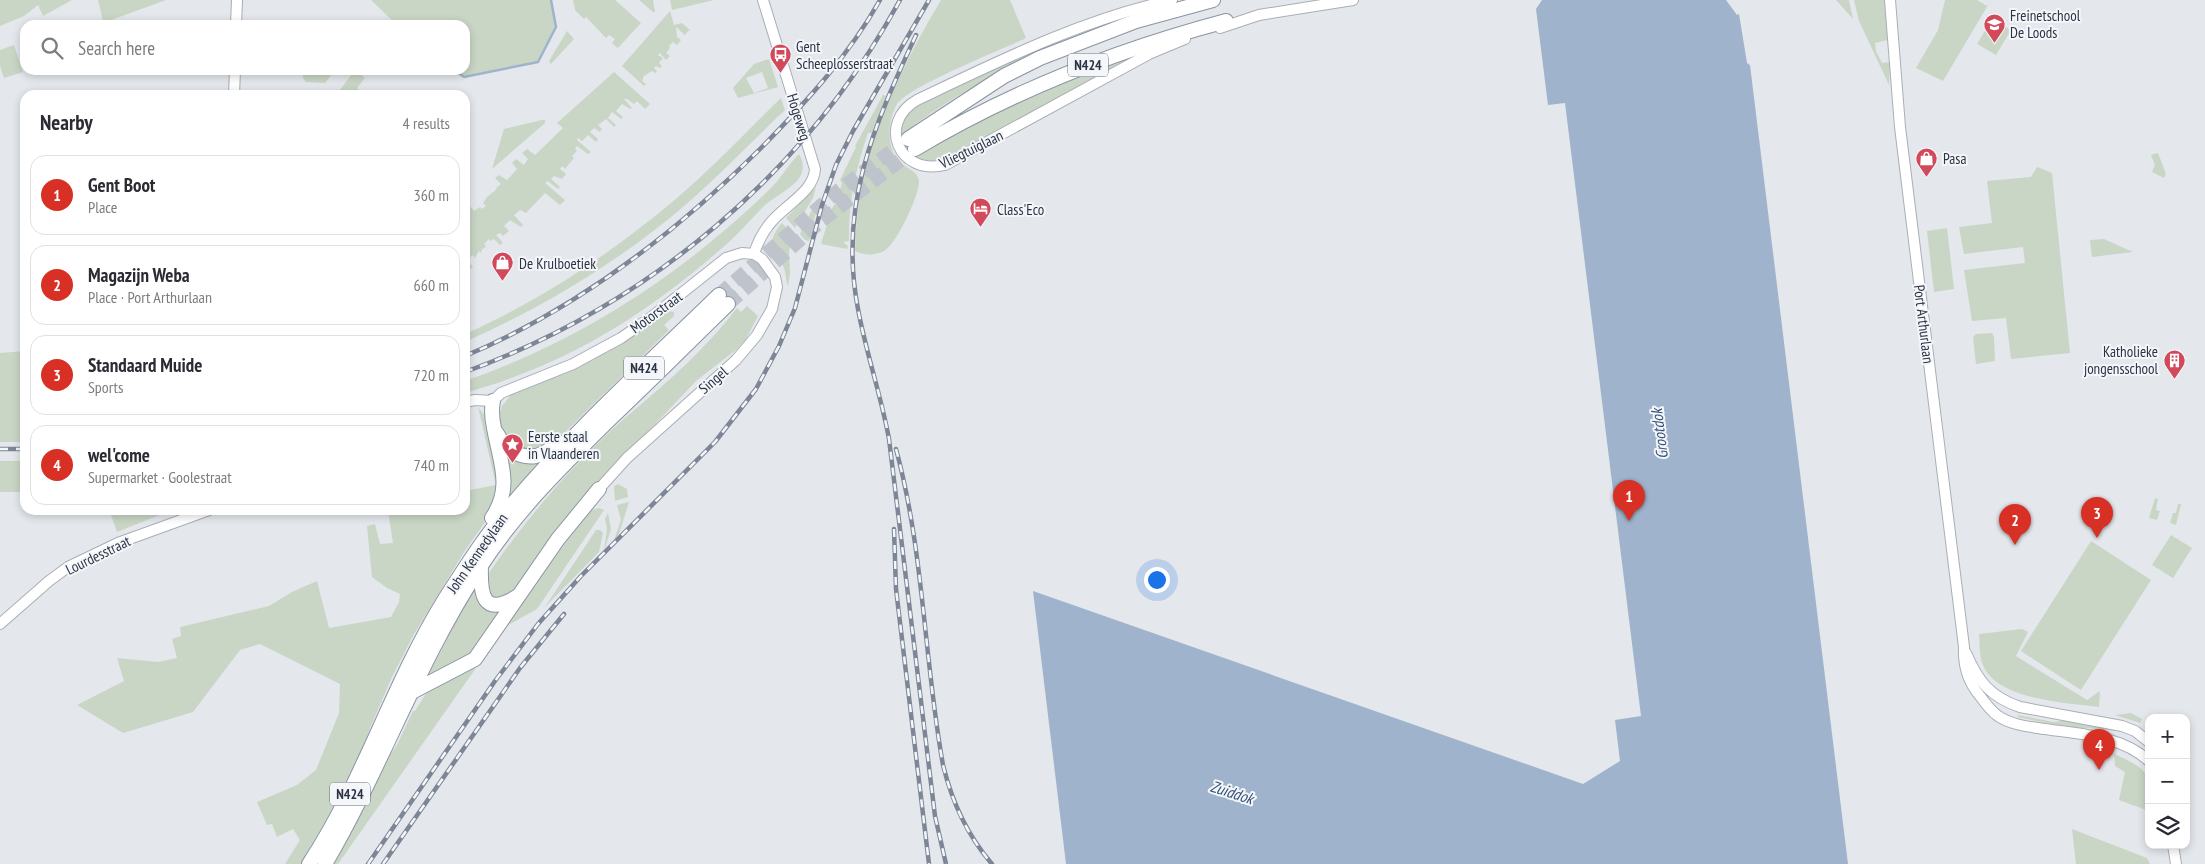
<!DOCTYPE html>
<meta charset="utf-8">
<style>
body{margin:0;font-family:"PT Sans Narrow",sans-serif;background:#f7f7f7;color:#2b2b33}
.controls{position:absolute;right:15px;bottom:15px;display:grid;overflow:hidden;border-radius:10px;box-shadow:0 2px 8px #0003}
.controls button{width:45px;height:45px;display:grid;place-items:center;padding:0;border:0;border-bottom:1px solid #e1e1e2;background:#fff;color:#2b2b33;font:25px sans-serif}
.you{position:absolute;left:1156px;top:579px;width:18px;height:18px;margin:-12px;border:4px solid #fff;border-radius:50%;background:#1a73e8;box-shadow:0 0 0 8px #1a73e833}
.badge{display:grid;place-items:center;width:32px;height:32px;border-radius:50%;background:#d93025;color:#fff;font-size:16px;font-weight:700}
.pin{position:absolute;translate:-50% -41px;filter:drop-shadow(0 1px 2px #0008)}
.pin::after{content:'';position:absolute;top:26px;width:18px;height:15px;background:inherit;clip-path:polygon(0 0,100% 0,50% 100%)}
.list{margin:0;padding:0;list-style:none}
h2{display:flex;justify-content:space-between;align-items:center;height:65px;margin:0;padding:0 20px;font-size:21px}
h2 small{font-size:16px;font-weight:400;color:#7c7c81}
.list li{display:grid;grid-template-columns:32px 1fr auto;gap:15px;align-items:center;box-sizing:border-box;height:80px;margin:0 10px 10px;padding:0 10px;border:1px solid #e1e1e2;border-radius:15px}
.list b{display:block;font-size:19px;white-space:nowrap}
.list p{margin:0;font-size:16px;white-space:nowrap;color:#7c7c81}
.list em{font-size:16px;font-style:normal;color:#7c7c81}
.icon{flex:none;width:28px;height:28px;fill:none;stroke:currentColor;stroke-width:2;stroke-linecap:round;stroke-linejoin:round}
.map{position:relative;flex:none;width:2205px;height:864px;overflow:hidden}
.search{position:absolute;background:#fff;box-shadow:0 2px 8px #0003;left:20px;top:20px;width:450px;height:55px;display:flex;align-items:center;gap:12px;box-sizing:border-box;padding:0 18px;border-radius:15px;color:#7c7c81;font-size:19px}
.panel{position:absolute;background:#fff;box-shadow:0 2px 8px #0003;left:20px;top:90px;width:450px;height:425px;border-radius:15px}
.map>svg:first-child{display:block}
.green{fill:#c9d6c5;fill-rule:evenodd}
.water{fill:#9fb4cc}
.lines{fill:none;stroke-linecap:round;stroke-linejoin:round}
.stream{stroke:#9fb4cc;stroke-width:2.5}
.highway-tunnel{stroke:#bfc3cb;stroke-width:14;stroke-dasharray:14 7;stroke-linecap:butt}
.secondary-casing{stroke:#a9aeb7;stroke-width:12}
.highway-casing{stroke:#8b94a3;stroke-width:16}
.secondary{stroke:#fff;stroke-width:10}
.highway{stroke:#fff;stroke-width:14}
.rail-casing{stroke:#7d8696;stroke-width:4.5}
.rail{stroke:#f4f6f9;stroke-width:2.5;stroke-dasharray:8;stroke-linecap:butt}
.labels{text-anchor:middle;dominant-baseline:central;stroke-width:4;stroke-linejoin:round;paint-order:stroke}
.shield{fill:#f4f6f9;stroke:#676e7b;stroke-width:1}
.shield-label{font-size:14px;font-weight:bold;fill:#2b3445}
.poi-label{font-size:15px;fill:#2b3445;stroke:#f4f6f9;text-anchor:start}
.street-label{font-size:15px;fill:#2b3445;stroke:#f4f6f9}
.water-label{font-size:16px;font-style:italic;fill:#34527a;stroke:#f4f6f9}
</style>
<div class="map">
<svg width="2205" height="864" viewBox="0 0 2205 864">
<rect width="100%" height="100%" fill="#e4e7ec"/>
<path class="green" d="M 0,0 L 72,0 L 43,16 L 38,5 L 24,16 L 0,26 Z
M 98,0 L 166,0 L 111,20 L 104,25 Z
M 371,0 L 551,0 L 556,27 L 538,62 L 464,77 L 454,70 L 465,70 L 465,25 L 397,25 Z
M 573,0 L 615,0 L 641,23 L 618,48 L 612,43 L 615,39 L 609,35 L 606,38 L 586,17 L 584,19 L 575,10 Z
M 639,0 L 653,0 L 655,12 L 653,12 Z
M 670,0 L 714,0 L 672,10 Z
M 941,0 L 1010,0 L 1026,38 C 1002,50 905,87 896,106 C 887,123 886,149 901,163 C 907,169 918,171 919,181 C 920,194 896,245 884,251 C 874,256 864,255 855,251 C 856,225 858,199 864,175 C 878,115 910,52 941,0 Z
M 1836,0 L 1849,0 L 1853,19 Z
M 1854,0 L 1885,0 L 1890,35 L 1888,36 L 1888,40 L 1875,43 L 1876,51 L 1882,63 L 1890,62 L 1889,85 L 1859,21 Z
M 1945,0 L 1977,0 L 1987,6 L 1991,0 L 1943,81 L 1916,68 L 1938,30 Z
M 670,11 L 674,25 L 682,23 L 691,31 L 689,30 L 685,35 L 676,27 L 677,37 L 681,40 L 677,45 L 673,42 L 669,46 L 670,48 L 666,53 L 670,56 L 666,60 L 660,53 L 658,55 L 663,58 L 659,63 L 662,66 L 660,68 L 656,66 L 654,68 L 657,71 L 655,73 L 652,71 L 644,76 L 642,81 L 646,84 L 644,86 L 622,66 Z
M 1139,12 C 1060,46 971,79 904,133 L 919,154 L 997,112 L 1094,70 L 1162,43 L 975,146 L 932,165 L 909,156 L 901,141 L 900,130 L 903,119 L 913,105 L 1039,48 Z
M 1992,19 L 2011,30 L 1996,55 L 1977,44 Z
M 567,31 L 574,39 L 551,64 L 549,61 Z
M 14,45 L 23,72 L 4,78 L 0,66 L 0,50 Z
M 769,59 L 778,87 L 738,98 L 733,88 L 754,64 ZM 762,72 L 768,88 L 754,93 L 746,78 Z
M 303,70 L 335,70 L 325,83 L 306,82 L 303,78 Z
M 355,70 L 365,78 L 357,88 L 360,92 L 357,95 L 336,95 Z
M 614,72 L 650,104 L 645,109 L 637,101 L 634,104 L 627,99 L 624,99 L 632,108 L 630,109 L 622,104 L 616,111 L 623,117 L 621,119 L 612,112 L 608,118 L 616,125 L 614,127 L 606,119 L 598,125 L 602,129 L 600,132 L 594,128 L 590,132 L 598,139 L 596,142 L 588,135 L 582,141 L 578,138 L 577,140 L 591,152 L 588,154 L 577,146 L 575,149 L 577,151 L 572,156 L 574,158 L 565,169 L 562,166 L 560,169 L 566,174 L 562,179 L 554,176 L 551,179 L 560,187 L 558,189 L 548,181 L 545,183 L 565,200 L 560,205 L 545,193 L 526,213 L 520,210 L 514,215 L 523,225 L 521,227 L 510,220 L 504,226 L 509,231 L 503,236 L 500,233 L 496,235 L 503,243 L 500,245 L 494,239 L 491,241 L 489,239 L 484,244 L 486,247 L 482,249 L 481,253 L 479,251 L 475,258 L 473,255 L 467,260 L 473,267 L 467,272 L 465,270 L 465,204 L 467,203 L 474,211 L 480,207 L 482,209 L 486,206 L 483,203 L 487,197 L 497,189 L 496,188 L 501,184 L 495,178 L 499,175 L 507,180 L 517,169 L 512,163 L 516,159 L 524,165 L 528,159 L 522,153 L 527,149 L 535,155 L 563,128 L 557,123 Z
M 883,95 L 886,96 L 872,133 L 868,133 C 856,167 848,205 849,241 L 843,242 L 848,246 L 847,249 L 821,244 L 832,208 L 836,203 L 842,183 L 840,180 L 856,147 L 855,146 Z
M 781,98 L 785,110 C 751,142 719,176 683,207 C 617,263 543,307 465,342 L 465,334 C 537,302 604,258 665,208 C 706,175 743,135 781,98 Z
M 542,120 L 545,120 L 545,123 L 492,169 L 504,129 Z
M 2158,153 L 2166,174 L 2164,178 L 2152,172 L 2155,165 L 2151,155 Z
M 799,154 C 814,181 781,191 764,206 C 750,220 737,236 721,249 C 643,317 565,365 465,393 L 465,381 C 580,341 683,274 770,189 C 781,178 788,165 799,154 Z
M 2037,167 L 2052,173 L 2070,353 L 2011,359 L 2006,318 L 1972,321 L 1964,270 L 2025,263 L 2023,247 L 1964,254 L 1959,227 L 1992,223 L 1987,181 L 2031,177 Z
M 816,187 L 813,198 L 795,228 L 786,218 Z
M 817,199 L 818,204 L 809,241 L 805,240 L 800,234 Z
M 782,223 L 793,235 L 789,251 L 790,274 L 788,286 C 786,282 786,274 784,268 C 776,249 764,244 782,223 Z
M 1947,228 L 1954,289 L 1934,292 L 1927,231 Z
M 2104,239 L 2133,252 L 2092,257 L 2090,240 Z
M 747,306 L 758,316 L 746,339 L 737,349 L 696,381 L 572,512 L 511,594 C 504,599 497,599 490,596 L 486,577 C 527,517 577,459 632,412 C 668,382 707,347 737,308 L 741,312 Z
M 668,311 L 674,312 L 674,316 L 664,325 L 669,330 L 559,438 L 538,452 L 513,448 L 499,427 L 498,420 L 502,406 L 510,396 L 572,370 L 610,350 Z
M 1992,333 L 1994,337 L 1995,361 L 1976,364 L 1973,337 L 1976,334 Z
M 25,351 L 25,442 L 0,442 L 0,353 Z
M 478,407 L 485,416 L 500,474 L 495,508 L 464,552 L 414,634 L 392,677 L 370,728 L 356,771 L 303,864 L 285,864 L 300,840 L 293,829 L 277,837 L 272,824 L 267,825 L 257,802 L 297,785 L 316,770 L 339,713 L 340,684 L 260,644 L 240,650 L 193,712 L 123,733 L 77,705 L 124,681 L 117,658 L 158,662 L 177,658 L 172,639 L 181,636 L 180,627 L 269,606 L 292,592 L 317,581 L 329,628 L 391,617 L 399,602 L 400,594 L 387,588 L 372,577 L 367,526 L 375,524 L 380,544 L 393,543 L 388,510 L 465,510 L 465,491 L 496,485 Z
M 505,450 L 539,459 L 541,462 L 509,497 L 507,496 Z
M 0,461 L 25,461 L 24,492 L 0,492 Z
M 618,484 L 627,489 L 628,497 L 615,501 L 614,486 Z
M 2155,498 L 2158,499 L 2156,510 L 2160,511 L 2157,520 L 2149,518 Z
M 629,502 L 618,537 L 614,540 L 621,520 L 617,505 Z
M 2178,504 L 2181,504 L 2176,525 L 2170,523 L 2173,513 L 2176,513 Z
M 599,508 L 604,510 L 537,609 L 503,628 L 549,560 L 586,515 L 591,510 Z
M 121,510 L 172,510 L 117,532 L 110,512 Z
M 608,513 L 611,529 L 604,551 L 607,529 L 605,519 Z
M 596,530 L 600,530 L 603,533 L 599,552 L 545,607 Z
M 2171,535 L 2192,548 L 2173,578 L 2152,565 Z
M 2091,541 L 2151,580 L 2081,690 L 2021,651 Z
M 474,585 C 477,601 488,603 502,609 L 470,654 L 428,676 L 454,626 L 451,621 Z
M 2022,629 L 2028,632 L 2016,656 L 2087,700 L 2100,691 L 2099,707 C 2067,703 1997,700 1983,665 C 1979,657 1980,643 1979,634 Z
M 476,668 L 338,864 L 332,864 L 384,763 L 397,745 L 413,711 L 415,711 L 427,692 L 465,671 Z
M 2131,713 L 2142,719 L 2140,723 L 2115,715 Z
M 2018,715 L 2053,722 L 2069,720 L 2123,731 L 2089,728 L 2074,729 L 2018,717 Z
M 2114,754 C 2152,771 2149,773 2149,811 L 2119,800 L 2125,772 L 2115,766 Z
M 2072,829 L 2147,858 L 2150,864 L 2076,864 Z"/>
<path class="water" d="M 1542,0 L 1726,0 L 1737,15 L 1739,14 L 1747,63 L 1750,65 L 1848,864 L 1066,864 L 1033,591 L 1583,784 L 1620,761 L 1615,720 L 1641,716 L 1565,103 L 1548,105 L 1536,9 Z"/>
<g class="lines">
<path class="stream" d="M 454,70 L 464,77 L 538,62 L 556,27 L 551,0"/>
<path class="highway-tunnel" d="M 719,295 L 839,190 L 908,139
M 728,304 L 821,221 L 915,149"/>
<defs>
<path id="secondary" d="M 1172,0 C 1083,19 999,61 917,100 C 877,123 898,176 945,165 L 1149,54 L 1185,39
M 1890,0 L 1900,127 L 1964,647 C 1963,666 1968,682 1980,696 C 1985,703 1991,711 1998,716 C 2010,724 2024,726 2038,728 C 2075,734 2120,734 2149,761
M 236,25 L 237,0
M 1220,28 L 1259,15 L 1353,0
M 234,95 L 235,70
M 754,254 C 757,244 762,234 768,226 C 781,207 814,193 815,169 L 763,0
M 465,402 L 475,400 L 493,401 L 501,393 L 573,364 L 621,338 L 653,316 L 726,258 L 742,253 L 754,254 L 762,259 L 775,277 L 777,287 L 772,309 L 757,335 L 736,360 L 627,458 L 599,489
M 0,624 L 49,581 L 68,567 L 118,543 L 209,510
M 1966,653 C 1978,681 1990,697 2020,707 L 2122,726 L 2135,731 L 2149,742
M 2173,845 L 2176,864"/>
<path id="highway" d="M 908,139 L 1004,76 L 1040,58 L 1136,21 L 1213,0
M 915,149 C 1012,91 1117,50 1226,21
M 496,432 C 504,447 518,459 536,456 C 546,454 553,446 562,443
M 492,518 C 513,487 500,462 494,428 C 492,419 491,411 493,401
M 481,566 C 480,595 483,618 518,596
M 410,693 L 475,659 L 558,539 L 599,489
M 309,864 C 364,781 392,684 445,599 C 465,568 485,536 510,507 C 574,431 648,364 719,295
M 325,864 C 382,767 418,661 480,567 C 516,511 564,464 612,417 C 651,380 689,342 728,304"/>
</defs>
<use href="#secondary" class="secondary-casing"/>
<use href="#highway" class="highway-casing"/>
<use href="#secondary" class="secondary"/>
<use href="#highway" class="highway"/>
<defs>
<path id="rail" d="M 916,35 C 874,126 838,205 858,309 C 866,353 881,395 889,439 L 935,816 L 946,864
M 465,356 C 579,308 677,232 764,145 C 808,100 849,55 880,0
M 465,372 C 649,305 806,173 900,0
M 0,449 L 25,449
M 896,449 C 924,552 924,660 943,765 C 952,802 967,835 992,864
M 894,529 L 896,589 L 929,864
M 368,864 L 495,681 L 538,624 L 581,576 L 715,442 L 756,389 L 779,346 L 795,308 L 822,205 L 836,165 L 853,131 L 929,0
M 383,864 L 520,668 L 564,614"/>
</defs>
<use href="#rail" class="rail-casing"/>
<use href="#rail" class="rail"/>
</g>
<defs>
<symbol id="school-pin" viewBox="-11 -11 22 30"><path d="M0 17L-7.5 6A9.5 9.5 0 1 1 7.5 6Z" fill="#d1495b" stroke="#f4f6f9"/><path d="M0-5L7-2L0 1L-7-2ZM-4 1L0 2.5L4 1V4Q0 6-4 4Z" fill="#fff"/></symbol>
<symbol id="bus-pin" viewBox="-11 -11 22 30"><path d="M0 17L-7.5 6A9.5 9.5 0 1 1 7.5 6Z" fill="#d1495b" stroke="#f4f6f9"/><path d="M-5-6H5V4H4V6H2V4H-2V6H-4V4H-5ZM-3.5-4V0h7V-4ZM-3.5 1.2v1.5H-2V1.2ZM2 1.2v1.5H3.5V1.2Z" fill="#fff"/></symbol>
<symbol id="shop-pin" viewBox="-11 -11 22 30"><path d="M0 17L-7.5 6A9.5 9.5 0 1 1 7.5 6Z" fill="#d1495b" stroke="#f4f6f9"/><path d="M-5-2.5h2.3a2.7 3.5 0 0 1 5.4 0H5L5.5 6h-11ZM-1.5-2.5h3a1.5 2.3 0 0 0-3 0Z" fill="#fff"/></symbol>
<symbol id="hotel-pin" viewBox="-11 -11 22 30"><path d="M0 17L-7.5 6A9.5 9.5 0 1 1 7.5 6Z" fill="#d1495b" stroke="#f4f6f9"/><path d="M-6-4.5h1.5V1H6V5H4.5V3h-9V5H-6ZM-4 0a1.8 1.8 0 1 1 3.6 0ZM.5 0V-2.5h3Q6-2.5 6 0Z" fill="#fff"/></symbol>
<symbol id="building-pin" viewBox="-11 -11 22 30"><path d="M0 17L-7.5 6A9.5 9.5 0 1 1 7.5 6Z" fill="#d1495b" stroke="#f4f6f9"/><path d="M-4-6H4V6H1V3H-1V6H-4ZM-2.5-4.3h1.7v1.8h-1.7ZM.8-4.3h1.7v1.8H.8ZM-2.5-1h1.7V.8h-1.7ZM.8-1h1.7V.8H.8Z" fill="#fff"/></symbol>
<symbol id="sight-pin" viewBox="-11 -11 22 30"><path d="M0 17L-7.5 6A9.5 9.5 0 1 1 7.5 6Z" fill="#d1495b" stroke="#f4f6f9"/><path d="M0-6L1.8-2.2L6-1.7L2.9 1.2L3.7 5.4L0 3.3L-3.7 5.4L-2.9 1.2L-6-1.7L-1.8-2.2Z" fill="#fff"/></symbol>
</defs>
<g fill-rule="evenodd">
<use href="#school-pin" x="1982" y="12" width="25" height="34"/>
<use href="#bus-pin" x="768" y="42" width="25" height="34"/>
<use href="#shop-pin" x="1914" y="146" width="25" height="34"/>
<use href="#hotel-pin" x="968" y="196" width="25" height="34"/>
<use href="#shop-pin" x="490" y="250" width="25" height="34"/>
<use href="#building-pin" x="2162" y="348" width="25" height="34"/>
<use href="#sight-pin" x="500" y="432" width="25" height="34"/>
</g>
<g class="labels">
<g class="shield">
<rect x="1068" y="53.5" width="40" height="23" rx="4"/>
<rect x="624" y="356.5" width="40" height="23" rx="4"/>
<rect x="330" y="782.5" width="40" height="23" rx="4"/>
</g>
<g class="shield-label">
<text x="1088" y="65">N424</text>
<text x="644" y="368">N424</text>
<text x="350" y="794">N424</text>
</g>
<g class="poi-label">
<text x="2010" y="15">Freinetschool<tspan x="2010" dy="17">De Loods</tspan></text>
<text x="796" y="46">Gent<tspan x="796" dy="17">Scheeplosserstraat</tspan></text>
<text x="1943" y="158">Pasa</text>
<text x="997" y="209">Class'Eco</text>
<text x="519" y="263">De Krulboetiek</text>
<text x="2158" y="351" text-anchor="end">Katholieke<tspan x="2158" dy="17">jongensschool</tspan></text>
<text x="528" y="436">Eerste staal<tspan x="528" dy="17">in Vlaanderen</tspan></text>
</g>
<g class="street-label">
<text transform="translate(799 117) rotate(73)">Hogeweg</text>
<text transform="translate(971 149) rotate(-26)">Vliegtuiglaan</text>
<text transform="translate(656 312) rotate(-36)">Motorstraat</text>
<text transform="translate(1924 324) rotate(83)">Port Arthurlaan</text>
<text transform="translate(713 380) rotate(-41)">Singel</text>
<text transform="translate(477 553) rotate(-55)">John Kennedylaan</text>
<text transform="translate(98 555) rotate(-26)">Lourdesstraat</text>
</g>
<g class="water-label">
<text transform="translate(1659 434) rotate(-97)">Grootdok</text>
<text transform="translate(1232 792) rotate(18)">Zuiddok</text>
</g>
</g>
</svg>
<div class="controls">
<button>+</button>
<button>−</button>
<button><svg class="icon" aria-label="layers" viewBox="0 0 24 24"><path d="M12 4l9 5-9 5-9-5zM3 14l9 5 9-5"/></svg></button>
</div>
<div class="you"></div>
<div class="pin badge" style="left:1629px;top:521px">1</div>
<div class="pin badge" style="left:2015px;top:545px">2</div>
<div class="pin badge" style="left:2097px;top:538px">3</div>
<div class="pin badge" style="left:2099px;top:770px">4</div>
<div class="search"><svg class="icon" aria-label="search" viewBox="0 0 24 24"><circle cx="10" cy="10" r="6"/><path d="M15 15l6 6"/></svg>Search here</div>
<section class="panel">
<h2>Nearby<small>4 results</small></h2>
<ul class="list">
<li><span class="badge">1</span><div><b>Gent Boot</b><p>Place</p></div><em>360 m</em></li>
<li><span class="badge">2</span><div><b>Magazijn Weba</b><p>Place · Port Arthurlaan</p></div><em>660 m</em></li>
<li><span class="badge">3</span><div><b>Standaard Muide</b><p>Sports</p></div><em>720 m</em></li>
<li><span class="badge">4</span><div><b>wel'come</b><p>Supermarket · Goolestraat</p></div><em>740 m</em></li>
</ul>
</section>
</div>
